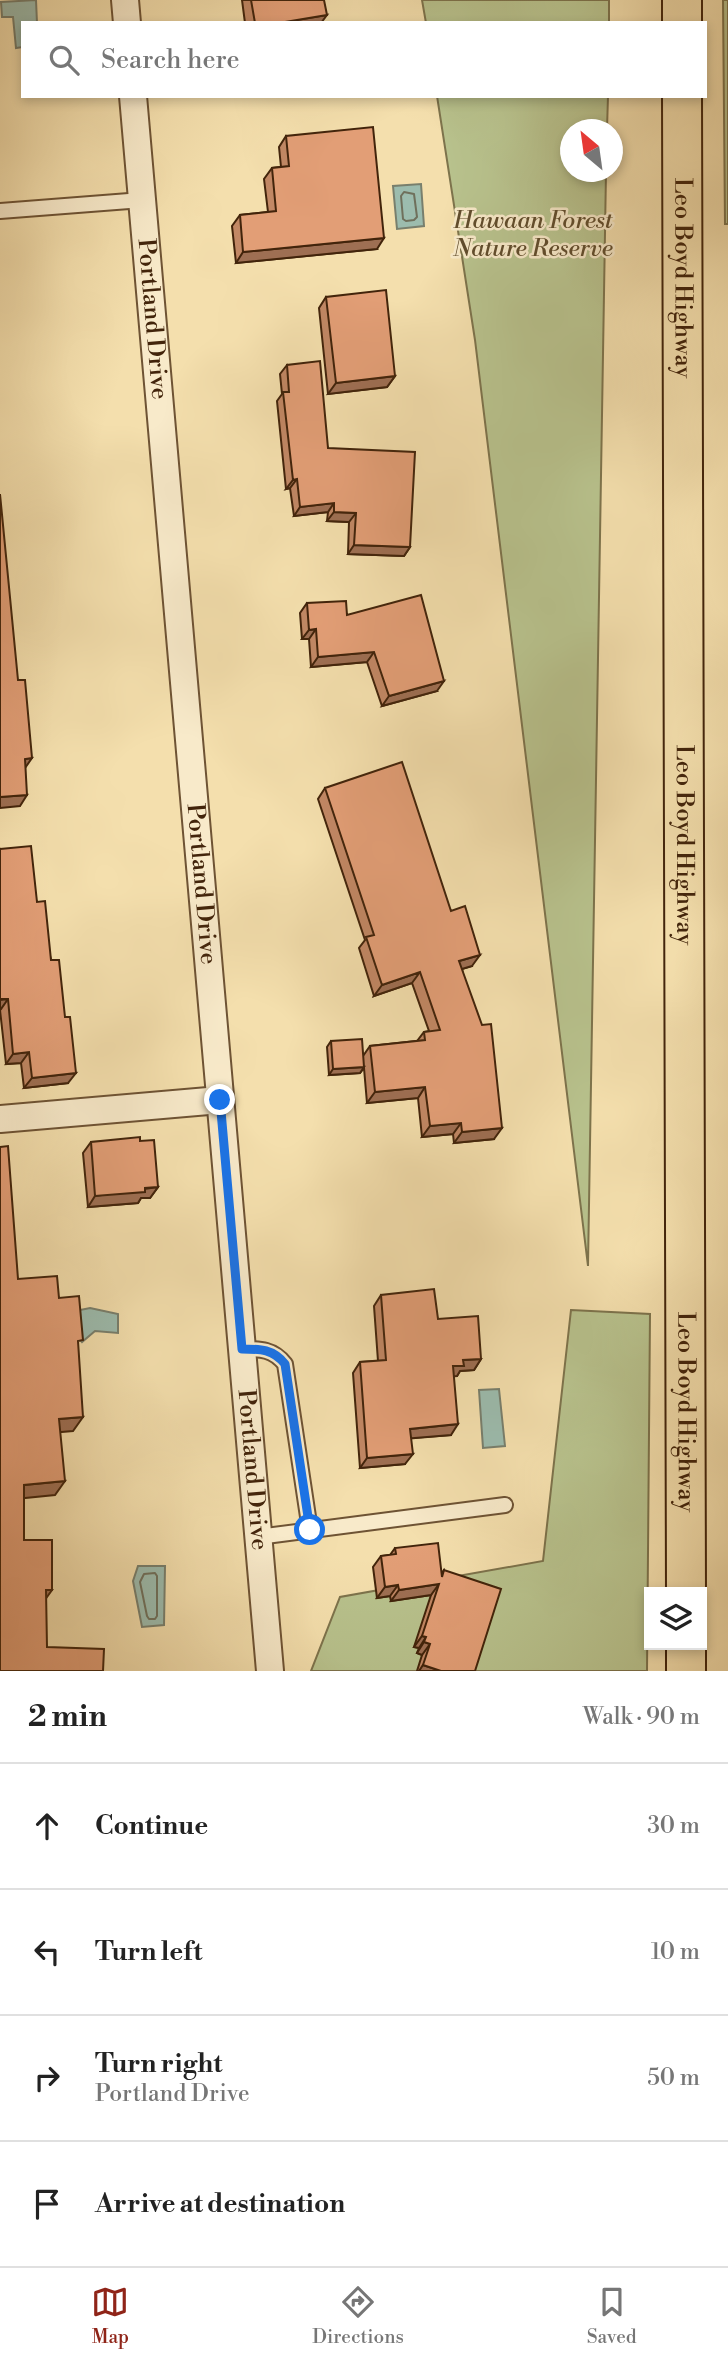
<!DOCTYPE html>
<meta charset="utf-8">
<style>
body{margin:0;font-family:"Libre Bodoni",serif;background:#f6f6f6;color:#222}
.controls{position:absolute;right:21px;bottom:21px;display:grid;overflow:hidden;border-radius:0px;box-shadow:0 4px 10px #0003}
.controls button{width:63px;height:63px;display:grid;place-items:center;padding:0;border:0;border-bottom:2px solid #e0e0e0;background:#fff;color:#222;font:35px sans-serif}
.compass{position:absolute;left:560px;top:119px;width:63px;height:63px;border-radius:50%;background:#fff;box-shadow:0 4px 10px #0003;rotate:331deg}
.stop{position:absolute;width:21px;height:21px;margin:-16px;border:5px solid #1a73e8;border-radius:50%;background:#fff}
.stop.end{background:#1a73e8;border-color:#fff;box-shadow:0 2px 7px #0008}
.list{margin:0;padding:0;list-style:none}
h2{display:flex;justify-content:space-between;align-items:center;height:91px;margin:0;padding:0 28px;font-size:30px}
h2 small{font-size:23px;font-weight:400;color:#767676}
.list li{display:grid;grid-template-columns:46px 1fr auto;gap:21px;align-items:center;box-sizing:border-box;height:126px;padding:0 28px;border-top:2px solid #e0e0e0}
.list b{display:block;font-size:26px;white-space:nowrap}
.list p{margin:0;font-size:23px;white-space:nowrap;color:#767676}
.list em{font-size:23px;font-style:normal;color:#767676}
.icon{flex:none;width:38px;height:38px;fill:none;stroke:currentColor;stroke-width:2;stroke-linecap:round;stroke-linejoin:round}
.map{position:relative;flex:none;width:728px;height:1671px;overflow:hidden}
.search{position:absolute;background:#fff;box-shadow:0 4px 10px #0003;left:21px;right:21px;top:21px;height:77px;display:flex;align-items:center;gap:18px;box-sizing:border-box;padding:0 24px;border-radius:0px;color:#767676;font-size:26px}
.sheet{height:595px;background:#fff}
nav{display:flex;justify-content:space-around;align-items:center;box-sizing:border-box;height:98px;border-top:2px solid #e0e0e0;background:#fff;font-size:19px;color:#767676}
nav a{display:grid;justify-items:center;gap:4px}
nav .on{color:#8f2418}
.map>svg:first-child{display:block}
.green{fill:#b8c28d;stroke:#7d734c;stroke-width:2}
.water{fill:#9cbcae;stroke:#787f6d;stroke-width:2}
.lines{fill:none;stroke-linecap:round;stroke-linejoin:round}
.shore{stroke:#6f705c;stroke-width:2}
.lane-casing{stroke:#6e5334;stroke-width:18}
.street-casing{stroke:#6e5334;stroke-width:30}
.primary-casing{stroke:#42240b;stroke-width:42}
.lane{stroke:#f8eaca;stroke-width:14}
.street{stroke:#f8eaca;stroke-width:26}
.primary{stroke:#f4dfad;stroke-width:38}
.wall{fill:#c28865;stroke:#42240b;stroke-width:2}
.shaded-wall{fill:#9e6f53;stroke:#42240b;stroke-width:2}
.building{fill:#e29e76;stroke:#42240b;stroke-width:2}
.route{stroke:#1a73e8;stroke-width:9}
.labels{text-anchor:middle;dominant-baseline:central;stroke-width:5;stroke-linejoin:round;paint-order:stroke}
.park-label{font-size:24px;font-style:italic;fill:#604c2c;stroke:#f8eaca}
.street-label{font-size:24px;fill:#42240b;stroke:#f8eaca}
</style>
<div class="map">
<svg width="728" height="1671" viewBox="0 0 728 1671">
<rect width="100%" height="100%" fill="#f4dfad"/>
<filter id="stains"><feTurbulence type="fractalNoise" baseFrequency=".00286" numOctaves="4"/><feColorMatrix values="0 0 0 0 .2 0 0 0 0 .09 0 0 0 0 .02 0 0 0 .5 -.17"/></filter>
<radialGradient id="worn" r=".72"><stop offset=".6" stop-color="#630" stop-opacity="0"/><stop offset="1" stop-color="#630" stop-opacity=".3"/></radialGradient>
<path class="green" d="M 422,0 L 609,0 L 609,23 L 426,23 Z
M 723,0 L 728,0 L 728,224 L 725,224 Z
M 437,96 L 608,96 L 607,129 L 570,130 L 570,172 L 606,172 L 588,1266 L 475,340 Z
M 571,1310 L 650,1314 L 647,1671 L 311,1671 L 340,1597 L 543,1561 Z"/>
<path class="water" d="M 36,0 L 37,23 L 23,23 L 23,47 L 16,48 L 13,17 L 2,17 L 1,2 Z
M 421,184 L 424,226 L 397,229 L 393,186 Z
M 90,1308 L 118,1314 L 118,1333 L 95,1331 L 82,1342 L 75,1334 L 75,1311 Z
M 499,1389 L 505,1446 L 483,1448 L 479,1390 Z
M 138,1566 L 165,1566 L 164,1625 L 142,1627 L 133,1581 Z"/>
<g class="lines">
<path class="shore" d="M 404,192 L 414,194 L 417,217 L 414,220 L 406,221 L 403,219 L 401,196 Z
M 144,1574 L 155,1573 L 157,1576 L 157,1616 L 155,1619 L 149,1619 L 147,1616 L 140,1582 Z"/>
<defs>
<path id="lane" d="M 0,211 L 142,200
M 242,1349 C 261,1349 273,1349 285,1364 L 310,1530
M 258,1537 L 505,1505"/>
<g id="street">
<path d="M 125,0 L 127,23"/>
<path id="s1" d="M 133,96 L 270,1671"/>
<path d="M 0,1119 L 220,1100"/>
</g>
<g id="primary">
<path d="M 682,0 L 682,23"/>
<path id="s2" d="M 682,96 L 686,1592"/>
<path d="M 686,1645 L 686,1671"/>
</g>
</defs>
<use href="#lane" class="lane-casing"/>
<use href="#street" class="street-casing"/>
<use href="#primary" class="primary-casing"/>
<use href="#lane" class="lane"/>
<use href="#street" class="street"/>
<use href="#primary" class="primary"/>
</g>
<path class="wall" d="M 242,0 L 324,0 L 321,23 L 245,23 Z
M 286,136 L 377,249 L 236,263 L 232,226 L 240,215 L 268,212 L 264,179 L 272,168 L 281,167 L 279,147 Z
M 326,297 L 395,376 L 387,387 L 328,394 L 319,308 Z
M 287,365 L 328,448 L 410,547 L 404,556 L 348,554 L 349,522 L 327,521 L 328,512 L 294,516 L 290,488 L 286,489 L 277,401 L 282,394 L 280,374 Z
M 307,603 L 347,615 L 437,691 L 382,706 L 367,662 L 311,667 L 309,639 L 302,639 L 300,613 Z
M 325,788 L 451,911 L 472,966 L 462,969 L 494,1139 L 454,1143 L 453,1134 L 422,1137 L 418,1098 L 367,1103 L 364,1068 L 360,1073 L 329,1075 L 327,1047 L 331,1041 L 363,1056 L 370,1046 L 417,1041 L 424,1032 L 429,1031 L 412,983 L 374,996 L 359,948 L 365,940 L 318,799 Z
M 0,849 L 37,902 L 51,960 L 68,1083 L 24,1088 L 21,1063 L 6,1064 L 0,1010 Z
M 140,1141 L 158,1187 L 150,1198 L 141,1198 L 138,1203 L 88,1207 L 83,1153 L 91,1142 Z
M 381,1295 L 438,1319 L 481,1359 L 474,1370 L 460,1371 L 457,1376 L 454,1376 L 451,1435 L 411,1438 L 405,1464 L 360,1468 L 353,1373 L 360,1362 L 378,1361 L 374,1306 Z
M 395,1548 L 441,1574 L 444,1570 L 475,1671 L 417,1671 L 422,1655 L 417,1653 L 419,1648 L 414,1647 L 431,1595 L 391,1601 L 390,1596 L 377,1598 L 373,1567 L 381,1556 L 390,1555 Z"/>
<path class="shaded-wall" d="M 327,15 L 321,23 L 279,23 Z
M 384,238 L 377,249 L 236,263 L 243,252 Z
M 395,376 L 387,387 L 328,394 L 336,383 Z
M 297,479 L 290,488 L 286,489 L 293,480 Z
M 334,503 L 328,512 L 294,516 L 300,507 Z
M 334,512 L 356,513 L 349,522 L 327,521 Z
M 354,545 L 410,547 L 404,556 L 348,554 Z
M 316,629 L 309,639 L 302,639 L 309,630 Z
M 374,652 L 367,662 L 311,667 L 318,657 Z
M 444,681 L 437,691 L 382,706 L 389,696 Z
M 32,758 L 25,768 L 25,759 Z
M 27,795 L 20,806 L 0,808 L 0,797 Z
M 480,955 L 472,966 L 452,972 L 459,961 Z
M 420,972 L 412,983 L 374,996 L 382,985 Z
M 8,999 L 1,1009 L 0,1010 L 0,1000 Z
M 29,1052 L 21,1063 L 6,1064 L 13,1054 Z
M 364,1067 L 360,1073 L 329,1075 L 333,1069 Z
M 76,1073 L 68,1083 L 24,1088 L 32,1078 Z
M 425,1087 L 418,1098 L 367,1103 L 375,1092 Z
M 461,1123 L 453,1134 L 422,1137 L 430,1126 Z
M 502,1128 L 494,1139 L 454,1143 L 462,1132 Z
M 158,1187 L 150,1198 L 141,1198 L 138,1203 L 88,1207 L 95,1196 Z
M 481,1359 L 474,1370 L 460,1371 L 457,1376 L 446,1377 L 453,1366 L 463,1360 Z
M 83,1417 L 73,1431 L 49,1433 L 59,1419 Z
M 458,1424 L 451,1435 L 403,1439 L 410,1429 Z
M 413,1454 L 405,1464 L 360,1468 L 367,1458 Z
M 65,1481 L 55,1495 L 15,1499 L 24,1485 Z
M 439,1584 L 431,1595 L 391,1601 L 399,1590 Z
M 398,1585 L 390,1596 L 377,1598 L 385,1587 Z
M 46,1590 L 52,1590 L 42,1604 Z
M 422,1636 L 426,1637 L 419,1648 L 414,1647 Z
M 424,1642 L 430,1644 L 422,1655 L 417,1653 Z
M 423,1665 L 441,1671 L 419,1671 Z"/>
<path class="building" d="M 251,0 L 324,0 L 327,15 L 279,23 L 255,23 Z
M 373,127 L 384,238 L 243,252 L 240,215 L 276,211 L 272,168 L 289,166 L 286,136 Z
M 386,290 L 395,376 L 336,383 L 326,297 Z
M 320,361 L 328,448 L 415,452 L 410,547 L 354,545 L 356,513 L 334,512 L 334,503 L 300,507 L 297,479 L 293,480 L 283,392 L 289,392 L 287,365 Z
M 0,494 L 18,680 L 25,680 L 32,758 L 25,759 L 27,795 L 0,797 Z
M 421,595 L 444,681 L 389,696 L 374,652 L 318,657 L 316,629 L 309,630 L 307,603 L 346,601 L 347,615 Z
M 402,762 L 451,911 L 465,906 L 480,955 L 459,961 L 482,1025 L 491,1024 L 502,1128 L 462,1132 L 461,1123 L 430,1126 L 425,1087 L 375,1092 L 370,1046 L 425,1040 L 424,1032 L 440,1030 L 420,972 L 382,985 L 366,937 L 374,935 L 325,788 Z
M 31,846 L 37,902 L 45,901 L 51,960 L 59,960 L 65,1017 L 70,1017 L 76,1073 L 32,1078 L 29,1052 L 13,1054 L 8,999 L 0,999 L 0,849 Z
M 362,1039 L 364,1067 L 333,1069 L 331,1041 Z
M 140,1137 L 140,1141 L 154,1140 L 158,1187 L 145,1188 L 145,1192 L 95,1196 L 91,1142 Z
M 8,1146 L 18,1279 L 57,1276 L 59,1298 L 79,1296 L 83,1340 L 78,1341 L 83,1417 L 59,1419 L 65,1481 L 24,1485 L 24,1540 L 52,1540 L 52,1590 L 46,1590 L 47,1647 L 104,1649 L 103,1671 L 0,1671 L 0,1147 Z
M 434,1289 L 438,1319 L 478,1316 L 481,1359 L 463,1360 L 464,1366 L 453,1366 L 458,1424 L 410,1429 L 413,1454 L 367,1458 L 360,1362 L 386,1360 L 381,1295 Z
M 438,1543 L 442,1577 L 444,1570 L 501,1589 L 475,1671 L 441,1671 L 423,1665 L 430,1644 L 424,1642 L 426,1637 L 422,1636 L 439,1584 L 399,1590 L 398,1585 L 385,1587 L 381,1556 L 396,1554 L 395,1548 Z"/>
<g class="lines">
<path class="route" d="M 220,1100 L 242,1349 C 261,1349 273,1349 285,1364 L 310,1530"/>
</g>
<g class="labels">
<g class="park-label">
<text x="533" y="221">Hawaan Forest<tspan x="533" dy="28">Nature Reserve</tspan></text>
</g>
<g class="street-label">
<text stroke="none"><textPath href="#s2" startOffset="182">Leo Boyd Highway</textPath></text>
<text stroke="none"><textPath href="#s1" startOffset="224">Portland Drive</textPath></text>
<text stroke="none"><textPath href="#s2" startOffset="749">Leo Boyd Highway</textPath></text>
<text stroke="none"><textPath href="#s1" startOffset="791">Portland Drive</textPath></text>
<text stroke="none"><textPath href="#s2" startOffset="1316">Leo Boyd Highway</textPath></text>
<text stroke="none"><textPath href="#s1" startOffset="1379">Portland Drive</textPath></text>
</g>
</g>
<rect width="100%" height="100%" filter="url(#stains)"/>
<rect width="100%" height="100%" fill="url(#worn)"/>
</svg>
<div class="controls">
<button><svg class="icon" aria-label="layers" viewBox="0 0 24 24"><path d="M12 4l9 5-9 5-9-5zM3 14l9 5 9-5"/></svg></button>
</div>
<svg class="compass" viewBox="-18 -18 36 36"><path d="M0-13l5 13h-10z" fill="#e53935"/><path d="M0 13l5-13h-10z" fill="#767676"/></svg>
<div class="stop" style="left:310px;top:1530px"></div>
<div class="stop end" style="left:220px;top:1100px"></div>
<div class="search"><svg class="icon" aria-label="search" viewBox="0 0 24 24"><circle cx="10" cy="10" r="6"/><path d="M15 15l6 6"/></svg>Search here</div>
</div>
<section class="sheet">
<h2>2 min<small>Walk · 90 m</small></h2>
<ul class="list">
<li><svg class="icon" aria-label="ahead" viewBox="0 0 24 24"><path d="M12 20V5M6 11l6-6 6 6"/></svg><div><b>Continue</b></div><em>30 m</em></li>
<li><svg class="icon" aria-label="left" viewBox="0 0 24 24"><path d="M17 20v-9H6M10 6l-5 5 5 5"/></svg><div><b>Turn left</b></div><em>10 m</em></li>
<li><svg class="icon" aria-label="right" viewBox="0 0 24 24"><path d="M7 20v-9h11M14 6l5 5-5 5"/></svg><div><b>Turn right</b><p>Portland Drive</p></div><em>50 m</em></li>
<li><svg class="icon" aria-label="arrive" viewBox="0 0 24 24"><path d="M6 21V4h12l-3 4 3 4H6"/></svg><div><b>Arrive at destination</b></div></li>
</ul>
</section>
<nav>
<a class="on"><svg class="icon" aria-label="map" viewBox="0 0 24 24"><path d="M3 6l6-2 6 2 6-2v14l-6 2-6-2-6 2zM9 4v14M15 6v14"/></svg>Map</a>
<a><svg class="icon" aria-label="directions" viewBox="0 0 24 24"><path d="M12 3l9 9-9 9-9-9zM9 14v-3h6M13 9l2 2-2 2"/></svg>Directions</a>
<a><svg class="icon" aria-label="saved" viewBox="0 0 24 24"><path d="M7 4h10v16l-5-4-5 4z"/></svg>Saved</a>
</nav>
